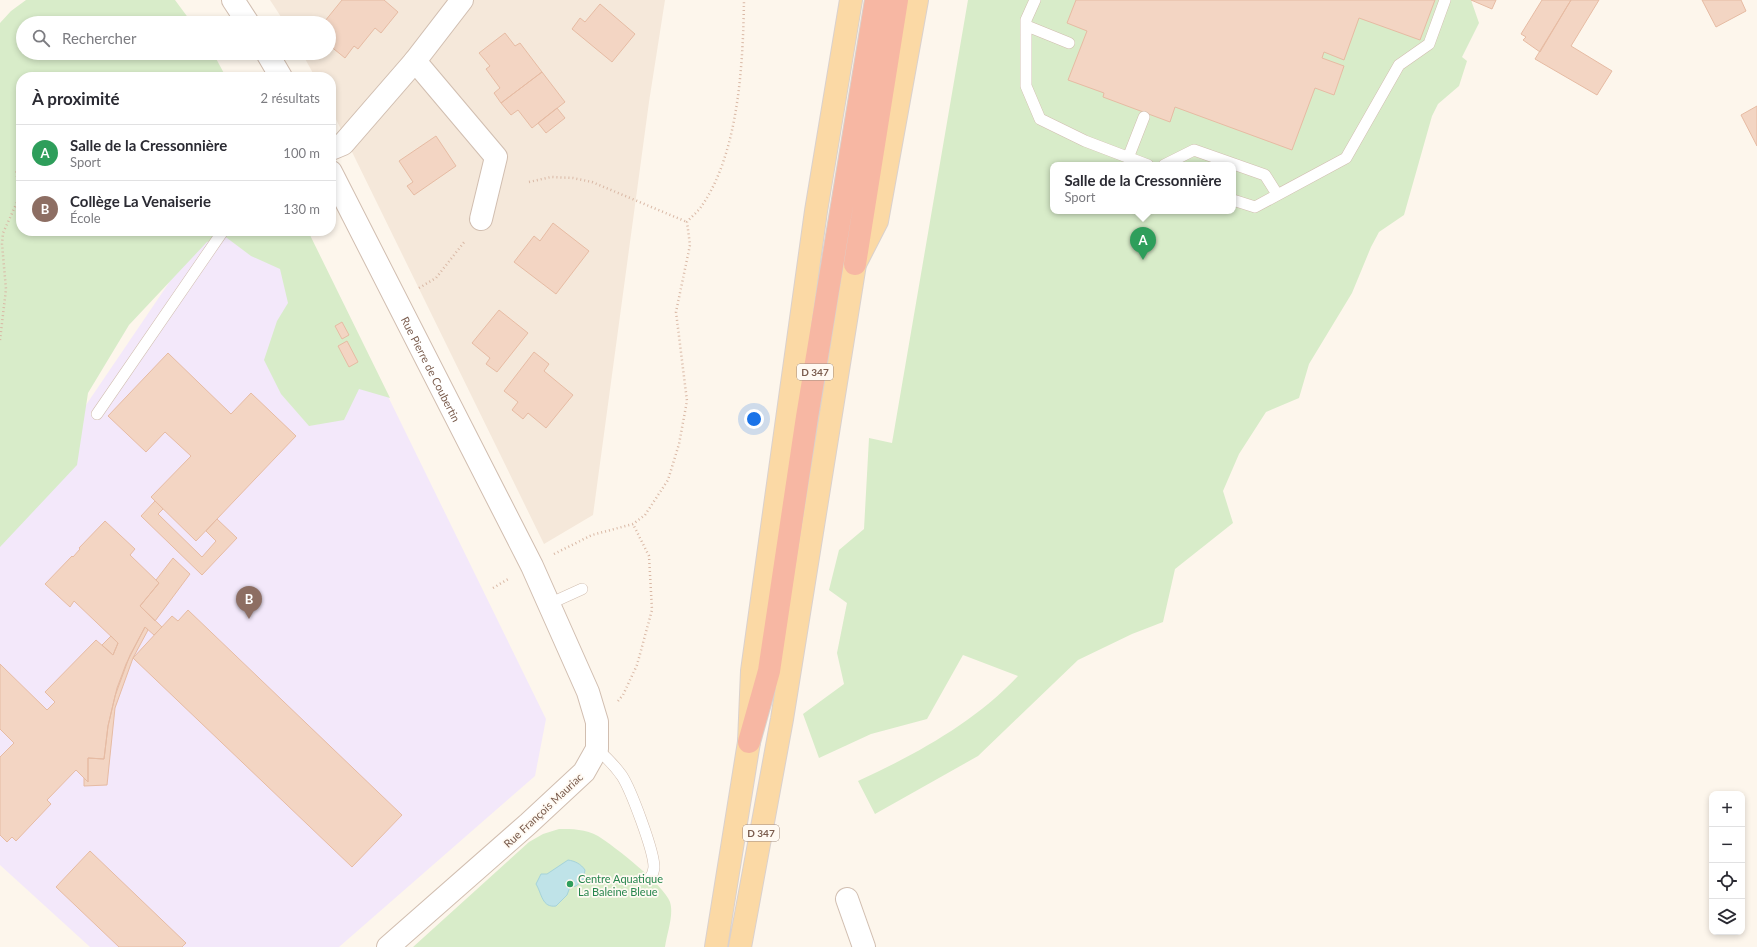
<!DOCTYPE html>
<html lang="fr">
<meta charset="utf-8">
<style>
body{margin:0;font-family:Lato,sans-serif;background:#f7f7f7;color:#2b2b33}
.controls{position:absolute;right:12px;bottom:12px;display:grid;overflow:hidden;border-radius:8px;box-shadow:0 2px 6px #0003}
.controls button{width:36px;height:36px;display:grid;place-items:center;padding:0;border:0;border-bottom:1px solid #e1e1e2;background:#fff;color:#2b2b33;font:20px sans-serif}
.you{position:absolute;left:754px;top:419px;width:14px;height:14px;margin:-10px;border:3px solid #fff;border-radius:50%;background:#1a73e8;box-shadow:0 0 0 6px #1a73e833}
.badge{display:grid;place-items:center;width:26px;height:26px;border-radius:50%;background:#0b8043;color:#fff;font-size:13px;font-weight:700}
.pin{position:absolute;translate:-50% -33px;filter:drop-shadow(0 1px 2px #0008)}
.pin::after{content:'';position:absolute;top:21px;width:14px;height:12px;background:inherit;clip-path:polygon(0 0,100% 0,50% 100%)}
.popup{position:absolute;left:1050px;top:162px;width:186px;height:52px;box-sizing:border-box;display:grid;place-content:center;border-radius:8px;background:#fff;filter:drop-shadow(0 1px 3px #0005);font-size:13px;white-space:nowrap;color:#7c7c81}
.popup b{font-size:15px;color:#2b2b33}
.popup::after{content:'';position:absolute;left:50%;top:100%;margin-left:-8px;border:8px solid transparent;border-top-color:#fff}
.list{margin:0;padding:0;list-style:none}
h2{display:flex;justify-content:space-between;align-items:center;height:52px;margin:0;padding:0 16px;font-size:17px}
h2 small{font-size:13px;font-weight:400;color:#7c7c81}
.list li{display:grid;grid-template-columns:26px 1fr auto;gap:12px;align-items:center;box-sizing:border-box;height:56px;padding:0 16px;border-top:1px solid #e1e1e2}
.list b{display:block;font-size:15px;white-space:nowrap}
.list p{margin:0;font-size:13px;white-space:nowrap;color:#7c7c81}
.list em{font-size:13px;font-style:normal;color:#7c7c81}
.icon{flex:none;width:22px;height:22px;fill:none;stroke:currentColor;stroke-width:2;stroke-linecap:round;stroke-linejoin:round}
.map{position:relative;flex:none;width:1757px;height:947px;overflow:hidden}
.search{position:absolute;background:#fff;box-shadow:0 2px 6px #0003;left:16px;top:16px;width:320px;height:44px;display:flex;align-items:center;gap:10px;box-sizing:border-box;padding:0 14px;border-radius:22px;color:#7c7c81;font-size:15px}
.panel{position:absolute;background:#fff;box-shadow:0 2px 6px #0003;left:16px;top:72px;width:320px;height:164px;border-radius:16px}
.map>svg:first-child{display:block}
.residential{fill:#f5e8da}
.education{fill:#f3e8fa}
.green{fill:#d8ecc9;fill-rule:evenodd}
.water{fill:#bfe3e8;stroke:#a5d3da}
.building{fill:#f3d5c3;stroke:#e6bba3}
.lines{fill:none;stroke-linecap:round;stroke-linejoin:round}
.lane-casing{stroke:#d1beb0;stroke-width:12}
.street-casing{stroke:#d1beb0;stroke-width:24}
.primary-casing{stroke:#dad1cd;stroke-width:24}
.highway-casing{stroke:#dad1cd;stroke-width:24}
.path{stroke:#d9b8a5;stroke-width:2.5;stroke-dasharray:1 3;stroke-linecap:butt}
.lane{stroke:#fff;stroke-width:11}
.street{stroke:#fff;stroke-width:22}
.primary{stroke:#fbd9a5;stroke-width:22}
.highway{stroke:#f7b7a3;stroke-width:22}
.leisure-dot{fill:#2e9e5b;stroke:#fffaf3;stroke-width:1.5}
.labels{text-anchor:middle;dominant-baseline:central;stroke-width:3.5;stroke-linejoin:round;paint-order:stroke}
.shield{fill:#fffaf3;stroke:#a28b7f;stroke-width:1}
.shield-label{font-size:10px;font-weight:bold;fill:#7a5c4d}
.street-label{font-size:11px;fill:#7a5c4d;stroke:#fffaf3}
.leisure-label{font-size:11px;fill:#27864d;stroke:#fffaf3;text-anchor:start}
</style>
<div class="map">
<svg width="1757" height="947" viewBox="0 0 1757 947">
<rect width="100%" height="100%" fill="#fdf6ec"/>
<path class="residential" d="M 270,0 L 665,0 L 649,102 L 593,515 L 544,544 L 331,109 L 331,77 L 315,77 L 302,53 L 329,53 L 329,23 L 285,23 Z"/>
<path class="education" d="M 204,231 L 307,231 L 546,719 L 535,776 L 339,947 L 90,947 L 0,865 L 0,519 L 67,433 Z"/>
<path class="green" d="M 26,0 L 175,0 L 192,23 L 23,23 L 23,53 L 213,53 L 226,77 L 21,77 L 21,231 L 308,231 L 390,398 L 359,389 L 344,420 L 309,426 L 281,394 L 264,360 L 277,321 L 288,303 L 280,269 L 251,256 L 223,235 L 207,242 L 129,325 L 88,393 L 77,465 L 0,547 L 0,23 L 11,11 Z
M 968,0 L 1471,0 L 1479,23 L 1462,57 L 1467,61 L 1459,86 L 1438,104 L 1432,116 L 1404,215 L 1379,232 L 1371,247 L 1352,293 L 1309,364 L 1299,398 L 1266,412 L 1239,454 L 1223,491 L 1233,523 L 1175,569 L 1163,622 L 1132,634 L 1078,660 L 978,756 L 875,814 L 858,781 C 915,755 975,722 1018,676 L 963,655 L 927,719 L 871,734 L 819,758 L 803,714 L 844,684 L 837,653 L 847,603 L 829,590 L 839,550 L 864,529 L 869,438 L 892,443 ZM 1053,165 L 1233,165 L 1233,211 L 1053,211 Z
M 559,829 C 572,829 586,829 598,836 C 614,846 664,885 670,902 C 674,915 667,933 665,947 L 413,947 L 529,842 L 543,834 Z"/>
<path class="water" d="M 568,860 C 575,861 581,864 585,870 L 583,880 L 576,886 L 570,887 L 567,895 L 556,906 C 542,908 542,894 536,884 L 541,874 L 547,874 Z"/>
<path class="building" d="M 342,0 L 384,0 L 398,12 L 381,33 L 375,28 L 358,49 L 354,46 L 345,58 L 329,45 L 329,23 L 325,21 Z
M 1076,0 L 1435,0 L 1420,40 L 1359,18 L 1344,60 L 1324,52 L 1322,58 L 1344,66 L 1334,95 L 1315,88 L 1292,150 L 1175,107 L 1170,122 L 1103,97 L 1104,93 L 1068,80 L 1087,31 L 1067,23 Z
M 1471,0 L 1496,0 L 1492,9 Z
M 1542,0 L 1571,0 L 1540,52 L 1523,40 L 1526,37 L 1521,34 Z
M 1571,0 L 1599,0 L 1571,46 L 1612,71 L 1597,95 L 1535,59 Z
M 1702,0 L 1741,0 L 1746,11 L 1716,27 Z
M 600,4 L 635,34 L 612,62 L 572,29 L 580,18 L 585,22 Z
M 505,33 L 515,46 L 520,43 L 542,72 L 501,103 L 494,93 L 500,88 L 486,69 L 490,66 L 479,53 Z
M 542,72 L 565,102 L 532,128 L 518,110 L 511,115 L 501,103 Z
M 1757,106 L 1757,146 L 1741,115 Z
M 557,108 L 565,118 L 546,133 L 538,123 Z
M 436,136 L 456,166 L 414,195 L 407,186 L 413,182 L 399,161 Z
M 553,223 L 589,251 L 556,294 L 514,262 L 534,236 L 540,241 Z
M 499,310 L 528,333 L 497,372 L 486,364 L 490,358 L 472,343 Z
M 342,322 L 349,335 L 342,339 L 335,326 Z
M 347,341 L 358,362 L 349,367 L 338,346 Z
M 534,352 L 549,364 L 544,371 L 573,395 L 546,428 L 528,413 L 523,419 L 512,410 L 518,402 L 504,391 Z
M 168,353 L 231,414 L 251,393 L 296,436 L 196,541 L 151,497 L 191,456 L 165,432 L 146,452 L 108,416 Z
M 155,501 L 163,509 L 158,514 L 202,557 L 216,541 L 206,531 L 217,519 L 237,538 L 202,575 L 141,516 Z
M 105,521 L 135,549 L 130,555 L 159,583 L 140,606 L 162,627 L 154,635 L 145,627 L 130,655 L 115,696 L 108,726 L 104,759 L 88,758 L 88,782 L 76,770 L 47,800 L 51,804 L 16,841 L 12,837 L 7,842 L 0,835 L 0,757 L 14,743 L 0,729 L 0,664 L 47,710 L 55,702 L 45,692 L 96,640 L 113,655 L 118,643 L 74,601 L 70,607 L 45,584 L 72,556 L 73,557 L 80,549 L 79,548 Z
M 173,558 L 190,574 L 155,621 L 140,606 L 159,583 L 156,580 Z
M 188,610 L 402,815 L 352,867 L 133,658 L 172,616 L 178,621 Z
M 145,627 L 148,630 L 133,658 L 115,708 L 107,785 L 84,786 L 84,778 L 88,782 L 88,758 L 104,759 L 108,726 L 117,688 L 126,664 Z
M 111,636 L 118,643 L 113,655 L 102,645 Z
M 90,851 L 186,943 L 182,947 L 119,947 L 56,887 Z"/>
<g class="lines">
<defs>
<path id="lane" d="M 1035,0 L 1026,20 L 1026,86 L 1040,119 L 1085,141 L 1148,165
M 1027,26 L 1069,43
M 1128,158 L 1144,117
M 1164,165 L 1194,150 L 1265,175 L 1277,194
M 1233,200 L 1255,207 L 1346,158 L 1399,65 L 1429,44 L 1445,0
M 97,414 L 223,231
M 549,604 L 582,589
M 597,749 C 606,757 615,766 622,776 C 631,790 654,851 654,867 C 654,871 652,875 650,878"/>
<g id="street">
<path d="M 233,0 L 248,23"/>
<path d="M 267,53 L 281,77"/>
<path d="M 415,61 L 496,157 L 481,219"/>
<path d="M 331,149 L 343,144 L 415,61 L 462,0"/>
<path id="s1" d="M 331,172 L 532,566 L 588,692 L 597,722 L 597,749 L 584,772 L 528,824 L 388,947"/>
<path d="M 847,899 L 864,947"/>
</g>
<path id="primary" d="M 716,947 L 749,742 L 752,671 L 816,211 L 851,0
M 740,947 L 782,719 L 855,264 L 877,221 L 917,0"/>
<path id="highway" d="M 855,264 L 897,0
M 749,742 L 769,671 L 807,417 L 876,0"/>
</defs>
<use href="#lane" class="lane-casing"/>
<use href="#street" class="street-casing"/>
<use href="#primary" class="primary-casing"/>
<use href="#highway" class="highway-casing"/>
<path class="path" d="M 529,182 L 551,177 L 573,178 L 592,182 L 687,222
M 419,288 L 436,278 L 465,241
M 0,340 L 6,289 L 2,244 L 3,233 L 19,198 L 20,186 L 16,173 L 21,158
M 554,554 L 592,535 L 633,524 L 645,515 L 668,480 L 679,444 L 687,401 L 676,312 L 690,245 L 687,222 C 692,216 699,211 703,204 C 739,150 743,63 744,0
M 493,588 L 510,578
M 618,701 L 623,695 L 637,665 L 652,610 L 649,556 L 633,524"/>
<use href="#lane" class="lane"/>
<use href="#street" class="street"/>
<use href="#primary" class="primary"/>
<use href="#highway" class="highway"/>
</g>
<circle class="leisure-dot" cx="570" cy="884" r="4"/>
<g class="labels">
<g class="shield">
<rect x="797" y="364" width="36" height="16" rx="3"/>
<rect x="743" y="825" width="36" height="16" rx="3"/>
</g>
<g class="shield-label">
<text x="815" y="372">D 347</text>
<text x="761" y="833">D 347</text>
</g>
<g class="street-label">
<text stroke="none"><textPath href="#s1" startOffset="221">Rue Pierre de Coubertin</textPath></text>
<text transform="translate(543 810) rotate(-43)">Rue François Mauriac</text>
</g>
<g class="leisure-label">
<text x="578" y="878">Centre Aquatique<tspan x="578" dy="13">La Baleine Bleue</tspan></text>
</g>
</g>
</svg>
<div class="controls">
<button>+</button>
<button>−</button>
<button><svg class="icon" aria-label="locate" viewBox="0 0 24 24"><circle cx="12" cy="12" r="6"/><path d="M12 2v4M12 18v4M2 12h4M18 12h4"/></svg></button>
<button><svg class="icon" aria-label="layers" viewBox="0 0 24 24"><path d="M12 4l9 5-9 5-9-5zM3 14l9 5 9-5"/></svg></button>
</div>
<div class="you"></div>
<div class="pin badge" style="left:1143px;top:260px;background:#2e9e5b">A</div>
<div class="popup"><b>Salle de la Cressonnière</b>Sport</div>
<div class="pin badge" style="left:249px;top:619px;background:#8d6e63">B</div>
<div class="search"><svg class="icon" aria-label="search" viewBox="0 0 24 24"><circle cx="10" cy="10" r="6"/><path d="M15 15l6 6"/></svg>Rechercher</div>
<section class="panel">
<h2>À proximité<small>2 résultats</small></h2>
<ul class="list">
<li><span class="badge" style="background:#2e9e5b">A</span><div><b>Salle de la Cressonnière</b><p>Sport</p></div><em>100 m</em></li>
<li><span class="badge" style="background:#8d6e63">B</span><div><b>Collège La Venaiserie</b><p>École</p></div><em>130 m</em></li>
</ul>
</section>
</div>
